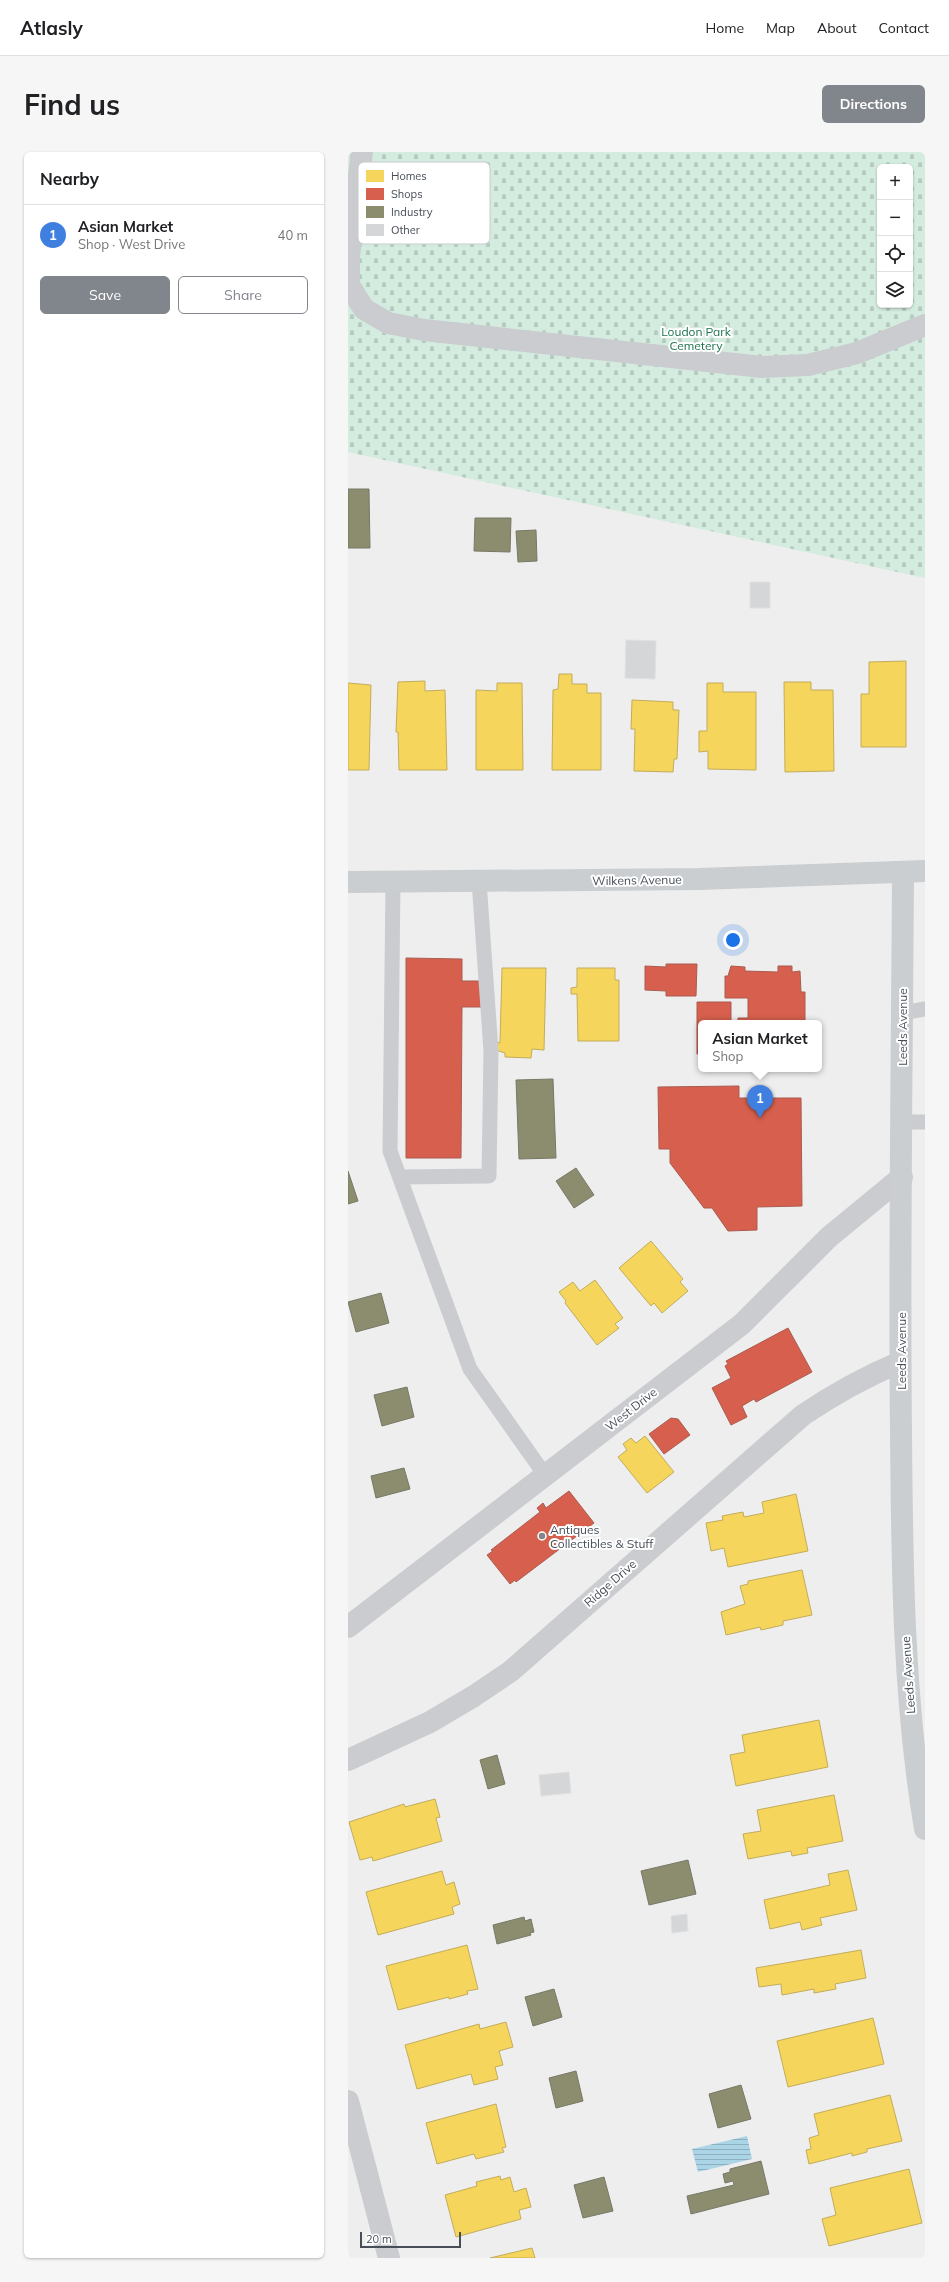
<!DOCTYPE html>
<meta charset="utf-8">
<style>
body{margin:0;font-family:Mulish,sans-serif;background:#f6f6f6;color:#202124}
.controls{position:absolute;right:12px;top:12px;display:grid;overflow:hidden;border-radius:6px;box-shadow:0 1px 3px #0004}
.controls button{width:36px;height:36px;display:grid;place-items:center;padding:0;border:0;border-bottom:1px solid #e0e0e0;background:#fff;color:#202124;font:20px sans-serif}
.scale{position:absolute;left:12px;bottom:10px;width:101px;box-sizing:border-box;padding-left:4px;border:2px solid #474e58;border-top:0;font-size:11px;line-height:14px;white-space:nowrap;color:#474e58;-webkit-text-stroke:3px #fff;paint-order:stroke}
.you{position:absolute;left:385px;top:788px;width:14px;height:14px;margin:-10px;border:3px solid #fff;border-radius:50%;background:#1a73e8;box-shadow:0 0 0 6px #1a73e833}
.badge{display:grid;place-items:center;width:26px;height:26px;border-radius:50%;background:#81868c;color:#fff;font-size:13px;font-weight:700}
.pin{position:absolute;translate:-50% -33px;filter:drop-shadow(0 1px 2px #0008)}
.pin::after{content:'';position:absolute;top:21px;width:14px;height:12px;background:inherit;clip-path:polygon(0 0,100% 0,50% 100%)}
.popup{position:absolute;left:350px;top:868px;width:124px;height:52px;box-sizing:border-box;display:grid;place-content:center;border-radius:6px;background:#fff;filter:drop-shadow(0 1px 3px #0005);font-size:13px;white-space:nowrap;color:#757577}
.popup b{font-size:15px;color:#202124}
.popup::after{content:'';position:absolute;left:50%;top:100%;margin-left:-8px;border:8px solid transparent;border-top-color:#fff}
.list{margin:0;padding:0;list-style:none}
h2{display:flex;justify-content:space-between;align-items:center;height:52px;margin:0;padding:0 16px;font-size:17px}
h2 small{font-size:13px;font-weight:400;color:#757577}
.list li{display:grid;grid-template-columns:26px 1fr auto;gap:12px;align-items:center;box-sizing:border-box;height:60px;padding:0 16px;border-top:1px solid #e0e0e0}
.list b{display:block;font-size:15px;white-space:nowrap}
.list p{margin:0;font-size:13px;white-space:nowrap;color:#757577}
.list em{font-size:13px;font-style:normal;color:#757577}
.actions{display:flex;gap:8px;padding:12px 16px}
.actions a{flex:1;padding:9px 0;border:1px solid #81868c;border-radius:6px;text-align:center;font-size:14px;color:#81868c}
.actions .main{background:#81868c;color:#fff}
.icon{flex:none;width:22px;height:22px;fill:none;stroke:currentColor;stroke-width:2;stroke-linecap:round;stroke-linejoin:round}
.map{position:relative;flex:none;width:577px;height:2106px;overflow:hidden;border-radius:6px}
header{display:flex;align-items:center;gap:24px;box-sizing:border-box;height:56px;padding:0 20px;background:#fff;border-bottom:1px solid #e0e0e0}
header strong{font-size:19px}
nav{display:flex;gap:22px;margin-inline-start:auto;font-size:14px}
.intro{display:flex;align-items:center;justify-content:space-between;box-sizing:border-box;height:96px;padding:0 24px}
h1{margin:0;font-size:28px}
.button{padding:10px 18px;border-radius:6px;background:#81868c;color:#fff;font-size:14px;font-weight:700}
main{display:flex;gap:24px;padding:0 24px}
aside{flex:1;background:#fff;border-radius:6px;box-shadow:0 1px 3px #0004}
.map>svg:first-child{display:block}
.cemetery{fill:url(#cemetery-stones);fill-rule:evenodd}
.water{fill:url(#water-rules)}
.homes{fill:#f6d55c;stroke:#c2ac5b}
.shops{fill:#d6604d;stroke:#ab5b50}
.industry{fill:#8c8c6e;stroke:#777967}
.building{fill:#d5d6d8;stroke:#dfe0e1}
.lines{fill:none;stroke-linecap:round;stroke-linejoin:round}
.lane{stroke:#cacccf;stroke-width:15}
.street{stroke:#cacccf;stroke-width:22}
.secondary{stroke:#cbced0;stroke-width:22}
.poi-dot{fill:#81868c;stroke:#fff;stroke-width:1.5}
.labels{text-anchor:middle;dominant-baseline:central;stroke-width:4;stroke-linejoin:round;paint-order:stroke}
.park-label{font-size:12px;fill:#1e7350;stroke:#fff}
.street-label{font-size:12px;fill:#474e58;stroke:#fff}
.poi-label{font-size:12px;fill:#474e58;stroke:#fff;text-anchor:start}
.key{fill:#fff;stroke:#c8cacd;stroke-width:1}
.key-label{font-size:11px;fill:#474e58}
</style>
<header>
<strong>Atlasly</strong>
<nav><a>Home</a><a>Map</a><a>About</a><a>Contact</a></nav>
</header>
<div class="intro"><h1>Find us</h1><a class="button">Directions</a></div>
<main>
<aside>
<h2>Nearby<small></small></h2>
<ul class="list">
<li><span class="badge" style="background:#3f7fe0">1</span><div><b>Asian Market</b><p>Shop · West Drive</p></div><em>40 m</em></li>
</ul>
<div class="actions"><a class="main">Save</a><a>Share</a></div>
</aside>
<div class="map">
<svg width="577" height="2106" viewBox="0 0 577 2106">
<defs>
<pattern id="cemetery-stones" width="16" height="16" patternUnits="userSpaceOnUse"><rect width="16" height="16" fill="#d4ecdf"/><path d="M2 7V4a2 2 0 0 1 4 0v3zM10 15v-3a2 2 0 0 1 4 0v3z" fill="#b7ccc1"/></pattern>
<pattern id="water-rules" width="6" height="5" patternUnits="userSpaceOnUse"><rect width="6" height="5" fill="#abd5e7"/><path d="M0 2.5h6" fill="none" stroke="#8dafbe"/></pattern>
</defs>
<rect width="100%" height="100%" fill="#eee"/>
<path class="cemetery" d="M 0,0 L 577,0 L 577,426 L 0,300 ZM 532,15 L 562,15 L 562,153 L 532,153 Z"/>
<path class="water" d="M 399,1984 L 404,2007 L 350,2020 L 344,1997 Z"/>
<path class="homes" d="M 558,509 L 558,595 L 513,595 L 513,542 L 521,542 L 521,510 Z
M 211,522 L 224,522 L 224,532 L 239,532 L 239,541 L 253,541 L 253,618 L 204,618 L 205,538 L 210,537 Z
M 77,529 L 77,539 L 97,538 L 99,618 L 51,618 L 50,580 L 48,580 L 50,530 Z
M 436,530 L 463,530 L 463,538 L 485,538 L 486,619 L 437,620 Z
M 0,531 L 23,533 L 21,618 L 0,618 Z
M 149,531 L 174,531 L 175,618 L 128,618 L 128,538 L 149,539 Z
M 359,531 L 375,531 L 375,540 L 408,540 L 408,618 L 360,617 L 360,599 L 351,600 L 351,579 L 359,579 Z
M 284,548 L 325,550 L 325,558 L 331,558 L 329,607 L 326,607 L 325,620 L 286,619 L 287,577 L 283,577 Z
M 154,816 L 198,816 L 196,898 L 184,897 L 183,906 L 157,905 L 157,901 L 148,898 L 149,890 L 152,891 Z
M 229,816 L 267,816 L 267,828 L 271,828 L 271,889 L 230,889 L 229,842 L 223,842 L 223,836 L 229,835 Z
M 303,1089 L 335,1127 L 332,1130 L 340,1139 L 314,1161 L 306,1151 L 303,1154 L 271,1116 Z
M 247,1128 L 275,1166 L 267,1172 L 271,1176 L 249,1193 L 217,1151 L 218,1149 L 211,1140 L 225,1130 L 232,1139 Z
M 297,1284 L 326,1320 L 299,1341 L 270,1305 L 279,1298 L 275,1292 L 283,1286 L 288,1291 Z
M 448,1342 L 460,1399 L 380,1415 L 376,1396 L 363,1399 L 358,1371 L 375,1368 L 374,1364 L 395,1360 L 396,1365 L 416,1361 L 414,1350 Z
M 454,1418 L 464,1463 L 435,1469 L 435,1473 L 413,1478 L 412,1475 L 378,1483 L 373,1460 L 397,1452 L 392,1434 L 400,1432 L 400,1429 Z
M 471,1568 L 480,1615 L 388,1634 L 382,1603 L 397,1600 L 394,1583 Z
M 486,1643 L 495,1689 L 459,1696 L 460,1701 L 444,1704 L 443,1699 L 400,1707 L 395,1682 L 413,1679 L 409,1658 Z
M 87,1647 L 92,1665 L 88,1666 L 94,1689 L 25,1709 L 24,1705 L 12,1708 L 1,1670 L 56,1652 L 57,1655 Z
M 500,1718 L 509,1758 L 472,1766 L 474,1773 L 454,1778 L 452,1770 L 422,1777 L 416,1748 L 482,1733 L 480,1722 Z
M 94,1719 L 98,1733 L 106,1730 L 112,1752 L 104,1755 L 106,1762 L 30,1783 L 18,1740 Z
M 119,1793 L 130,1837 L 119,1839 L 120,1842 L 101,1847 L 101,1845 L 50,1858 L 38,1814 Z
M 513,1798 L 518,1826 L 487,1832 L 488,1837 L 466,1841 L 466,1837 L 434,1843 L 433,1832 L 411,1835 L 408,1816 Z
M 525,1866 L 536,1912 L 440,1935 L 429,1889 Z
M 158,1870 L 165,1895 L 151,1899 L 155,1913 L 147,1915 L 150,1927 L 126,1933 L 123,1922 L 69,1937 L 57,1893 L 131,1872 L 132,1877 Z
M 542,1943 L 554,1989 L 519,1997 L 519,2000 L 504,2004 L 504,2001 L 461,2012 L 458,1998 L 463,1997 L 461,1986 L 471,1983 L 466,1962 Z
M 148,1952 L 158,1995 L 154,1996 L 156,2000 L 128,2007 L 126,2002 L 89,2012 L 78,1971 Z
M 561,2017 L 574,2071 L 481,2094 L 474,2067 L 488,2063 L 482,2036 Z
M 152,2024 L 153,2028 L 162,2025 L 166,2040 L 178,2036 L 183,2055 L 171,2058 L 173,2067 L 108,2085 L 97,2043 L 129,2034 L 128,2030 Z
M 184,2096 L 187,2106 L 142,2106 Z"/>
<path class="shops" d="M 58,806 L 114,807 L 114,829 L 134,829 L 134,855 L 114,855 L 113,1006 L 58,1006 Z
M 318,812 L 349,812 L 348,844 L 318,844 L 318,839 L 297,838 L 297,814 L 318,815 Z
M 383,814 L 397,815 L 397,819 L 430,820 L 430,814 L 444,814 L 444,820 L 452,819 L 453,840 L 457,840 L 457,871 L 390,871 L 390,866 L 400,866 L 400,846 L 377,846 L 377,824 L 380,824 Z
M 349,850 L 383,850 L 383,871 L 353,871 L 353,902 L 349,902 Z
M 391,934 L 391,946 L 453,946 L 454,1054 L 409,1055 L 409,1078 L 380,1079 L 364,1056 L 356,1056 L 322,1011 L 322,997 L 311,997 L 310,935 Z
M 440,1176 L 464,1220 L 408,1250 L 406,1247 L 394,1254 L 399,1265 L 383,1273 L 364,1236 L 383,1226 L 377,1214 L 380,1212 L 378,1209 Z
M 323,1266 L 330,1267 L 342,1283 L 316,1302 L 301,1282 Z
M 221,1339 L 246,1371 L 168,1430 L 167,1428 L 162,1432 L 139,1403 L 145,1399 L 143,1398 L 192,1360 L 189,1356 L 195,1351 L 198,1356 Z"/>
<path class="industry" d="M 0,337 L 21,337 L 22,396 L 0,396 Z
M 127,366 L 163,366 L 162,400 L 126,399 Z
M 188,378 L 189,409 L 170,410 L 168,379 Z
M 205,927 L 208,1006 L 171,1007 L 168,928 Z
M 228,1016 L 246,1043 L 226,1056 L 208,1029 Z
M 0,1019 L 10,1049 L 0,1052 Z
M 33,1141 L 41,1171 L 8,1180 L 0,1150 Z
M 59,1235 L 66,1265 L 34,1274 L 26,1243 Z
M 56,1316 L 62,1337 L 28,1346 L 23,1324 Z
M 149,1603 L 157,1632 L 140,1637 L 132,1608 Z
M 340,1708 L 348,1742 L 301,1753 L 293,1719 Z
M 176,1765 L 177,1769 L 183,1767 L 186,1780 L 182,1781 L 183,1783 L 149,1792 L 145,1773 Z
M 206,1837 L 214,1865 L 185,1874 L 177,1845 Z
M 228,1919 L 235,1949 L 208,1956 L 201,1926 Z
M 393,1933 L 403,1967 L 370,1976 L 361,1942 Z
M 413,2009 L 421,2042 L 343,2062 L 339,2044 L 386,2033 L 385,2029 L 377,2031 L 375,2022 L 382,2020 L 382,2017 Z
M 256,2025 L 265,2059 L 235,2066 L 226,2033 Z"/>
<path class="building" d="M 402,430 L 422,430 L 422,456 L 402,456 Z
M 278,488 L 308,489 L 307,527 L 277,526 Z
M 221,1620 L 223,1641 L 193,1644 L 191,1623 Z
M 339,1762 L 340,1779 L 324,1781 L 323,1764 Z"/>
<g class="lines">
<path class="lane" d="M 45,730 L 42,999 L 122,1217 L 197,1323
M 554,861 L 577,857
M 554,970 L 577,970
M 52,1025 L 141,1024 L 143,899 L 131,729"/>
<path class="street" d="M 14,0 L 1,104 L 1,133 L 16,157 L 40,171 L 76,178 L 414,215 L 460,213 L 509,201 L 577,173
M 0,1475 L 394,1172 L 481,1085 L 554,1025
M 0,1608 L 82,1570 L 126,1544 L 163,1519 L 455,1263 C 486,1242 517,1225 552,1210
M 0,1949 L 41,2106"/>
<path class="secondary" d="M 555,720 C 554,906 551,1093 553,1279 C 554,1412 555,1545 577,1677
M 0,730 L 351,727 L 577,719"/>
</g>
<circle class="poi-dot" cx="194" cy="1384" r="4"/>
<g class="labels">
<g class="park-label">
<text x="348" y="179">Loudon Park<tspan x="348" dy="14">Cemetery</tspan></text>
</g>
<g class="street-label">
<text transform="translate(289 728) rotate(-1)">Wilkens Avenue</text>
<text transform="translate(554 875) rotate(-90)">Leeds Avenue</text>
<text transform="translate(553 1199) rotate(-90)">Leeds Avenue</text>
<text transform="translate(283 1257) rotate(-38)">West Drive</text>
<text transform="translate(262 1431) rotate(-41)">Ridge Drive</text>
<text transform="translate(560 1523) rotate(-94)">Leeds Avenue</text>
</g>
<g class="poi-label">
<text x="202" y="1377">Antiques<tspan x="202" dy="14">Collectibles &amp; Stuff</tspan></text>
</g>
</g>
<rect x="10" y="10" width="132" height="82" rx="6" class="key"/>
<rect x="18" y="18" width="18" height="12" fill="#f6d55c"/>
<rect x="18" y="36" width="18" height="12" fill="#d6604d"/>
<rect x="18" y="54" width="18" height="12" fill="#8c8c6e"/>
<rect x="18" y="72" width="18" height="12" fill="#d5d6d8"/>
<g class="key-label">
<text x="43" y="28">Homes</text>
<text x="43" y="46">Shops</text>
<text x="43" y="64">Industry</text>
<text x="43" y="82">Other</text>
</g>
</svg>
<div class="controls">
<button>+</button>
<button>−</button>
<button><svg class="icon" aria-label="locate" viewBox="0 0 24 24"><circle cx="12" cy="12" r="6"/><path d="M12 2v4M12 18v4M2 12h4M18 12h4"/></svg></button>
<button><svg class="icon" aria-label="layers" viewBox="0 0 24 24"><path d="M12 4l9 5-9 5-9-5zM3 14l9 5 9-5"/></svg></button>
</div>
<div class="scale">20 m</div>
<div class="you"></div>
<div class="pin badge" style="left:412px;top:966px;background:#3f7fe0">1</div>
<div class="popup"><b>Asian Market</b>Shop</div>
</div>
</main>
